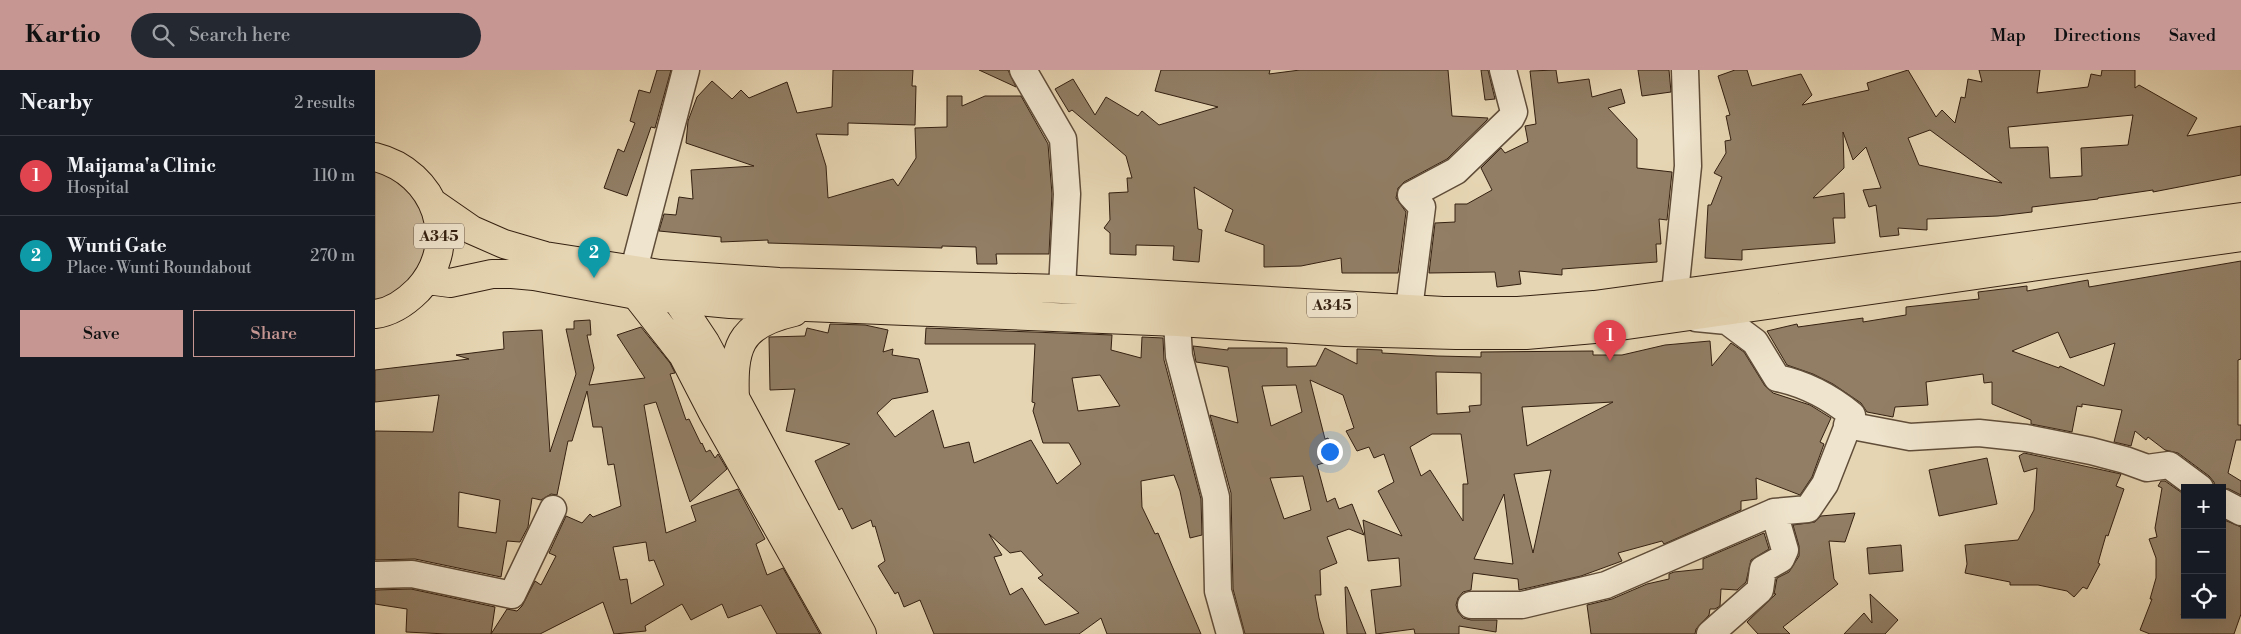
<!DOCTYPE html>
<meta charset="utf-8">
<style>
body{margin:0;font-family:"Libre Bodoni",serif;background:#242831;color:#f1f3f6}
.controls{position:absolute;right:15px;bottom:15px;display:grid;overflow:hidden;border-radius:0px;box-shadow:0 5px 20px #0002}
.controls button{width:45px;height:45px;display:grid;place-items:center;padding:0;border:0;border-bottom:1px solid #363941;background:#171b24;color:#f1f3f6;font:25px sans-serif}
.you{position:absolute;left:954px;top:381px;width:18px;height:18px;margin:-12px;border:4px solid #fff;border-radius:50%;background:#1a73e8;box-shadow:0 0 0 8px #1a73e833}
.badge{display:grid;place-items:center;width:32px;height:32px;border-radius:50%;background:#c59692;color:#fff;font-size:16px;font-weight:700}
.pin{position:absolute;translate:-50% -41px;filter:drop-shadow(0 1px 2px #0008)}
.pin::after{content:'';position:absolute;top:26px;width:18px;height:15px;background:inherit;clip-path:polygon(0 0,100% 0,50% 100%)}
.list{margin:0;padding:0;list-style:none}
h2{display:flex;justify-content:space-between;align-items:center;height:65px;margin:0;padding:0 20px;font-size:21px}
h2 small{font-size:16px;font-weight:400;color:#9ea1a6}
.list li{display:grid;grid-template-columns:32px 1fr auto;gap:15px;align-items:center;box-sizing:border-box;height:80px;padding:0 20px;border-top:1px solid #363941}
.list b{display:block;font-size:19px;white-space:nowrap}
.list p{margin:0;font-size:16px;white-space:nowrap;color:#9ea1a6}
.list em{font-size:16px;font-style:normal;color:#9ea1a6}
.actions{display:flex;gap:10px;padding:15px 20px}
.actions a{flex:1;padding:11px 0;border:1px solid #c59692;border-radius:0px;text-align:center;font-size:18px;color:#c59692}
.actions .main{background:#c59692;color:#111}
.icon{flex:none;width:28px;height:28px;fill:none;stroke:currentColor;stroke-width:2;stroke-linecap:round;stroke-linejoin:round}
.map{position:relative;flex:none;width:1866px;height:564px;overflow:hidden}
header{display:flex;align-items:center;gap:30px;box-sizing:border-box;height:70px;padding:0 25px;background:#c59692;color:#111}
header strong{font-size:24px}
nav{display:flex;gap:28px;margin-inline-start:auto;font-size:18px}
.search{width:350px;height:45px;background:#242831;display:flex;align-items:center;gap:12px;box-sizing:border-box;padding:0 18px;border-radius:28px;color:#9ea1a6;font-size:19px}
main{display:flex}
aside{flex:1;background:#171b24}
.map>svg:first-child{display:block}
.green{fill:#c8b697;stroke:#7e6b54}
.building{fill:#917e65;stroke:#342011;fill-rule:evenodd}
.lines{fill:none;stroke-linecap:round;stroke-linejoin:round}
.minor-casing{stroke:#604d39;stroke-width:29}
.major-casing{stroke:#342011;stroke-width:30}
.highway-casing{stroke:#342011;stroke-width:30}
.minor{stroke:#efe4cd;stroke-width:26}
.major{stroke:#e6d5b2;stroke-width:28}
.highway{stroke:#e6d5b2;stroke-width:28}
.labels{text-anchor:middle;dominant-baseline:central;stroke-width:4.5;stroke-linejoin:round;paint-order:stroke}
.shield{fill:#efe4cd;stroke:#6c5b49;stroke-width:1}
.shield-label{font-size:15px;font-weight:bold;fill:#342011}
</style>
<header>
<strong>Kartio</strong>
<div class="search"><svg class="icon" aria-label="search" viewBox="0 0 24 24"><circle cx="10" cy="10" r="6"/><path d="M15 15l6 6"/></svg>Search here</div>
<nav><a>Map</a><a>Directions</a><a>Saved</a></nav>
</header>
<main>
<aside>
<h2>Nearby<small>2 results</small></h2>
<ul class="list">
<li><span class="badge" style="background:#e0444e">1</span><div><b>Maijama'a Clinic</b><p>Hospital</p></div><em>110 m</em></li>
<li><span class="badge" style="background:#0f9aa8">2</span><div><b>Wunti Gate</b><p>Place · Wunti Roundabout</p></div><em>270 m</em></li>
</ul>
<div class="actions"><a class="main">Save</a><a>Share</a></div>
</aside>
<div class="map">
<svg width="1866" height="564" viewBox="0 0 1866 564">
<rect width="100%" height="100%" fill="#e6d5b2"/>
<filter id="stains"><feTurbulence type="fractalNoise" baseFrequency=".004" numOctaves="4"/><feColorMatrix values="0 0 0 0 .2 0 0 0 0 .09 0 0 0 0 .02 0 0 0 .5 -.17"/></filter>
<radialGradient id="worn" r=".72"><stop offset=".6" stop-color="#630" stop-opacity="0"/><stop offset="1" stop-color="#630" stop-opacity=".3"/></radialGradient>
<path class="green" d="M 0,98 C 15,106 31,112 40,127 C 67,169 44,217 0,233 Z"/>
<path class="building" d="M 282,0 L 296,0 L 280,58 L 276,57 L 252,126 L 229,118 L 243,79 L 249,82 L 260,53 L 255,51 L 264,20 L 275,23 Z
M 458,0 L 538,0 L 537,16 L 541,16 L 540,55 L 473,53 L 473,65 L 441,64 L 451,96 L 453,128 L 518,109 L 523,116 L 541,88 L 540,58 L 572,57 L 572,26 L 587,26 L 587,36 L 610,26 L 646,26 L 673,74 L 677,124 L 674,184 L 621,184 L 622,194 L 602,194 L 601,177 L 567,176 L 567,178 L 393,173 L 393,170 L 346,172 L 346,167 L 284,161 L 289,144 L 301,145 L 304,127 L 318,129 L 316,100 L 379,96 L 311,73 L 313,51 L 322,27 L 337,11 L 357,29 L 366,20 L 374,28 L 412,12 L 422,43 L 457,37 Z
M 604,0 L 633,0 L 641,17 Z
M 786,0 L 895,0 L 894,4 L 925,0 L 1073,0 L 1077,46 L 1113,48 L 1112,50 L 1072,89 L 1029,112 L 1023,118 L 1021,128 L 1031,142 L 1023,203 L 967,203 L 966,188 L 926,196 L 889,197 L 889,175 L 850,161 L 858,140 L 819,117 L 823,159 L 827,160 L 824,192 L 798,190 L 799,176 L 761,175 L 761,185 L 735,184 L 735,163 L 729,158 L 735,150 L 734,123 L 753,122 L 752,108 L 757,108 L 751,86 L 697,40 L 694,42 L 680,19 L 698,9 L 720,45 L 731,27 L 763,46 L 767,41 L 784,55 L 843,37 L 780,21 Z
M 1106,0 L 1113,0 L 1120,29 L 1110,30 Z
M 1181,0 L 1183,13 L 1214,9 L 1217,27 L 1246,19 L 1250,33 L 1233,38 L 1262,69 L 1262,98 L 1297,102 L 1292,150 L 1284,149 L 1286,174 L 1281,174 L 1282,192 L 1187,199 L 1187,205 L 1144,201 L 1146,214 L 1122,217 L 1120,202 L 1054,203 L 1060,153 L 1080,152 L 1080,134 L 1092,134 L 1117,120 L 1106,98 L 1126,78 L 1130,83 L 1153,72 L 1150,56 L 1161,54 L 1155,1 Z
M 1263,0 L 1294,0 L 1296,22 L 1267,26 Z
M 1360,0 L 1372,0 L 1377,16 L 1426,4 L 1437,25 L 1427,35 L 1494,20 L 1492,13 L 1533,0 L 1561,47 L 1567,40 L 1580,53 L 1586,27 L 1590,28 L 1593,9 L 1607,12 L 1604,0 L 1665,0 L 1662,23 L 1713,17 L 1716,4 L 1726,6 L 1727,0 L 1760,0 L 1760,18 L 1764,15 L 1822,48 L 1812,66 L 1866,56 L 1866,105 L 1778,122 L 1778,120 L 1723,128 L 1723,129 L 1657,137 L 1657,142 L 1623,146 L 1552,149 L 1552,160 L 1523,158 L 1524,165 L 1505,167 L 1501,135 L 1494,137 L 1488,120 L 1506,118 L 1491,77 L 1478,90 L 1468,62 L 1469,98 L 1438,128 L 1469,123 L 1470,148 L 1458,148 L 1460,173 L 1367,180 L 1367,190 L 1330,188 L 1333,135 L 1336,135 L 1347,107 L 1339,103 L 1351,83 L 1350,71 L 1356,70 L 1351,46 L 1355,45 L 1343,6 ZM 1758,45 L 1753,75 L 1706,78 L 1707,106 L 1675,108 L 1673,77 L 1635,78 L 1633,57 ZM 1555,60 L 1627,113 L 1544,95 L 1533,68 Z
M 1866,191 L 1866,289 L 1863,290 L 1863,355 L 1866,355 L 1866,370 L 1861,370 L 1853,403 L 1866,411 L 1866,425 L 1854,419 L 1840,418 L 1839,412 L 1834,406 L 1803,383 L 1790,380 L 1773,367 L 1771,370 L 1760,361 L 1756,376 L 1739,372 L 1747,340 L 1707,334 L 1707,337 L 1702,336 L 1697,362 L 1656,354 L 1656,350 L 1617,334 L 1617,312 L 1609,313 L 1608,304 L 1551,312 L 1553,335 L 1520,337 L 1518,347 L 1492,342 L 1486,333 L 1458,314 L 1438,304 L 1412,295 L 1392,261 L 1422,254 L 1423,257 L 1488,248 L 1488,252 L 1531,245 L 1531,237 L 1604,229 L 1603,222 L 1652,216 L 1652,221 L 1713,210 L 1714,217 ZM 1683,262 L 1695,288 L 1740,273 L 1729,316 L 1685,296 L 1684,298 L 1637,281 Z
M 215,250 L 216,265 L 212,265 L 219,298 L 214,315 L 270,308 L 242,265 L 266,257 L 295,293 L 300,303 L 295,304 L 311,350 L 314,349 L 326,374 L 327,373 L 331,382 L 335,380 L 340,388 L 343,384 L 352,399 L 315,432 L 281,332 L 269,335 L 291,463 L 321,451 L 316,436 L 363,419 L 390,469 L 381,474 L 392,505 L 408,498 L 445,564 L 402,564 L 386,535 L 353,548 L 347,534 L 316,550 L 307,534 L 270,556 L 271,561 L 239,564 L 228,532 L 165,564 L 72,564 L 31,562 L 32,539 L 0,534 L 0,520 L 36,519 L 120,537 L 116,564 L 132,539 L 142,541 L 147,536 L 160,511 L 166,515 L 181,486 L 174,483 L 191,446 L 207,453 L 215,444 L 218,447 L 246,436 L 239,394 L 233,395 L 227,357 L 218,357 L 212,321 L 197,371 L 193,371 L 182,425 L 176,424 L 166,430 L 157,428 L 153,457 L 145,472 L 132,471 L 126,507 L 40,489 L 0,490 L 0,361 L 58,362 L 64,325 L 0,332 L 0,300 L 94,289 L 81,285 L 129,279 L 128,262 L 167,260 L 175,382 L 201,304 L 191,259 L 199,259 L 199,251 ZM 84,422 L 125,430 L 121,463 L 83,457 ZM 271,472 L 274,491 L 279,490 L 289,515 L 256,534 L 252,509 L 245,510 L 238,477 Z
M 455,254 L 490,255 L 513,260 L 508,282 L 518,279 L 517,285 L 544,289 L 553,322 L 517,329 L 502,343 L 520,367 L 558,340 L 569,378 L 594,372 L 599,393 L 656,370 L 682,414 L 706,394 L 694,373 L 668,373 L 658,341 L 660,333 L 657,332 L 660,274 L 550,274 L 551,258 L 737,265 L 736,280 L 766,288 L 767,267 L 788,268 L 789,290 L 826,429 L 827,465 L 815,468 L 805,421 L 799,405 L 766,411 L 767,437 L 780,464 L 783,463 L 826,564 L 732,564 L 726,548 L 704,564 L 559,564 L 545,530 L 529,537 L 523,522 L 520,524 L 503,496 L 510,491 L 500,456 L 498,457 L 496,450 L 477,459 L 467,438 L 464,440 L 440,391 L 475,374 L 411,361 L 420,319 L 395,320 L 394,267 L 430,266 L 432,258 L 453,263 ZM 725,305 L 745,336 L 703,341 L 697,308 ZM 614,464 L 635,483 L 646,481 L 668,505 L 663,508 L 704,543 L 670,555 L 647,518 L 635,525 L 619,487 L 627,485 Z
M 1335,271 L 1337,296 L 1356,273 L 1369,282 L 1390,316 L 1398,323 L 1435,335 L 1456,348 L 1445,372 L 1449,374 L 1437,407 L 1425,425 L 1381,408 L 1382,429 L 1366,431 L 1366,440 L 1289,474 L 1287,471 L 1243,483 L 1247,491 L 1206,506 L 1144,520 L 1143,509 L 1098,503 L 1096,520 L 1088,522 L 1083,528 L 1081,535 L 1083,542 L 1088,548 L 1096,550 L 1122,550 L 1121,562 L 1084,556 L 1084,564 L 1040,564 L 1039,559 L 1001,564 L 996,520 L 1026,516 L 1024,488 L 993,491 L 988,450 L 1027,466 L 1003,421 L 1019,412 L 1009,384 L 999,388 L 994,377 L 982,381 L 971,361 L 979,358 L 968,325 L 935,310 L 950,369 L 953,368 L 961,389 L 942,395 L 952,432 L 960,428 L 964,439 L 977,434 L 989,465 L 974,459 L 952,467 L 962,493 L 945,500 L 946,525 L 940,525 L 944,548 L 949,564 L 870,564 L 858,519 L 856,423 L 835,345 L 863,353 L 853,297 L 821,292 L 818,276 L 853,280 L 853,278 L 912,278 L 912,297 L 941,296 L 950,278 L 982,294 L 982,279 L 1007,280 L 1007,283 L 1062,286 L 1106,287 L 1106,282 L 1218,281 L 1218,285 L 1247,285 L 1290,275 ZM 1061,302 L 1106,303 L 1106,335 L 1094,336 L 1095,342 L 1062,344 ZM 921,315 L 927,342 L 896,356 L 887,316 ZM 1238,332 L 1152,376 L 1147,337 ZM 1057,364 L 1086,364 L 1093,414 L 1088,414 L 1088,451 L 1055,400 L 1046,406 L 1035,377 ZM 1176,400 L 1158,483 L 1139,404 ZM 928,406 L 936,440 L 909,449 L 895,408 ZM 1129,424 L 1138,494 L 1099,489 Z
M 1649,383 L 1746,404 L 1741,416 L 1749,419 L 1733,466 L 1731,465 L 1723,493 L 1725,494 L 1712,519 L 1708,517 L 1699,527 L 1692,521 L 1663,515 L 1635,515 L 1635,512 L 1590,503 L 1592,494 L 1590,475 L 1643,470 L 1659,440 L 1662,398 L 1649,402 L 1644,386 Z
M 1612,388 L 1622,434 L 1564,446 L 1554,400 Z
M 1786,411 L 1790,411 L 1810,425 L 1810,536 L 1806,545 L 1847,545 L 1847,500 L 1850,500 L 1847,449 L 1866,457 L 1866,544 L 1859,564 L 1775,564 L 1765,560 L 1777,529 L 1775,529 L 1781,508 L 1781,488 L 1774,469 L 1782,467 L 1780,458 L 1787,418 L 1783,416 Z
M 1480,443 L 1470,472 L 1454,471 L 1459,509 L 1463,514 L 1408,557 L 1415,564 L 1383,564 L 1372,552 L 1401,524 L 1399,524 L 1402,508 L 1414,502 L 1424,486 L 1424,476 L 1418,455 L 1440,452 L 1446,446 Z
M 1389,463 L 1394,479 L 1376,490 L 1371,512 L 1362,520 L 1346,519 L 1345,536 L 1340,539 L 1335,539 L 1334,545 L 1321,559 L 1320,564 L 1216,564 L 1212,535 L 1237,529 L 1272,514 L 1294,509 L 1294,504 L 1299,502 L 1328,499 L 1328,489 Z
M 1526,475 L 1528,501 L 1494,504 L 1492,478 Z
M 970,517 L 972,517 L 991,564 L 972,564 Z
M 1495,524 L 1523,550 L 1510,564 L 1469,564 L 1489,543 L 1497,553 Z"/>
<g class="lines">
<defs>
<path id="minor" d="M 648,0 L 688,69 L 692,124 L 687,219
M 259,199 L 311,0
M 1300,223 L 1313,96 L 1310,0
M 1034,239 L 1047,137 L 1036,125 L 1081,101 L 1136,48 L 1139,42 L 1128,0
M 1321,248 L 1352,251 L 1380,272 L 1402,308 C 1431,314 1455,327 1477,345 L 1450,414 L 1433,439 L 1399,442 L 1410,480 L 1406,489 L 1388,499 L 1385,520 L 1335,564
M 802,252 L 804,286 L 841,427 L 843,521 L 855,564
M 1472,355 L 1535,367 L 1604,363 L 1651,368 L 1716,381 L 1750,390 L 1772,398 L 1794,395 L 1825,418
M 1847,432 L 1866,442
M 0,505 L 37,504 L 137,525 L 178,439
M 1096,535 L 1147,535 L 1231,515 L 1399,442"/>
<path id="major" d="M 290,212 L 330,272 L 487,564
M 261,225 L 308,285 L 338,343 L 463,564"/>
<path id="highway" d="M 0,87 C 61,102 87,173 43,220 C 31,232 17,242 0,244
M 58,133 L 97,160 L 129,174 L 170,186 L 285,204 L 404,212 L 687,219 L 1068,241 L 1143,241 L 1219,235 L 1866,147
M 52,210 L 75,213 L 117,204 L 137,204 L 159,206 L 261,225 L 355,234 L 802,252 L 970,262 L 1081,265 L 1151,265 L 1231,258 L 1866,167
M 360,332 C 358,278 362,255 419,242"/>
</defs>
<use href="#minor" class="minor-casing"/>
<use href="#major" class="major-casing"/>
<use href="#highway" class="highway-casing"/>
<use href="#minor" class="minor"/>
<use href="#major" class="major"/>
<use href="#highway" class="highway"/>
</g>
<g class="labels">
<g class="shield">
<rect x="39" y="153.5" width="50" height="25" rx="4"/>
<rect x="932" y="222.5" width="50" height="25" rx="4"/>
</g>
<g class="shield-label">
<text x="64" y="166">A345</text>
<text x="957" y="235">A345</text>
</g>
</g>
<rect width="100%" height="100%" filter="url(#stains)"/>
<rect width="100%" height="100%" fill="url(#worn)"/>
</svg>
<div class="controls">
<button>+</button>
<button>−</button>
<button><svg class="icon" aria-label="locate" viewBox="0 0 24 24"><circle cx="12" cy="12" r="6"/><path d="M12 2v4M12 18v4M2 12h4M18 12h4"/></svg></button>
</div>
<div class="you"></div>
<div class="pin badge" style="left:1235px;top:291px;background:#e0444e">1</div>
<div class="pin badge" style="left:219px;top:208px;background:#0f9aa8">2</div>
</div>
</main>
